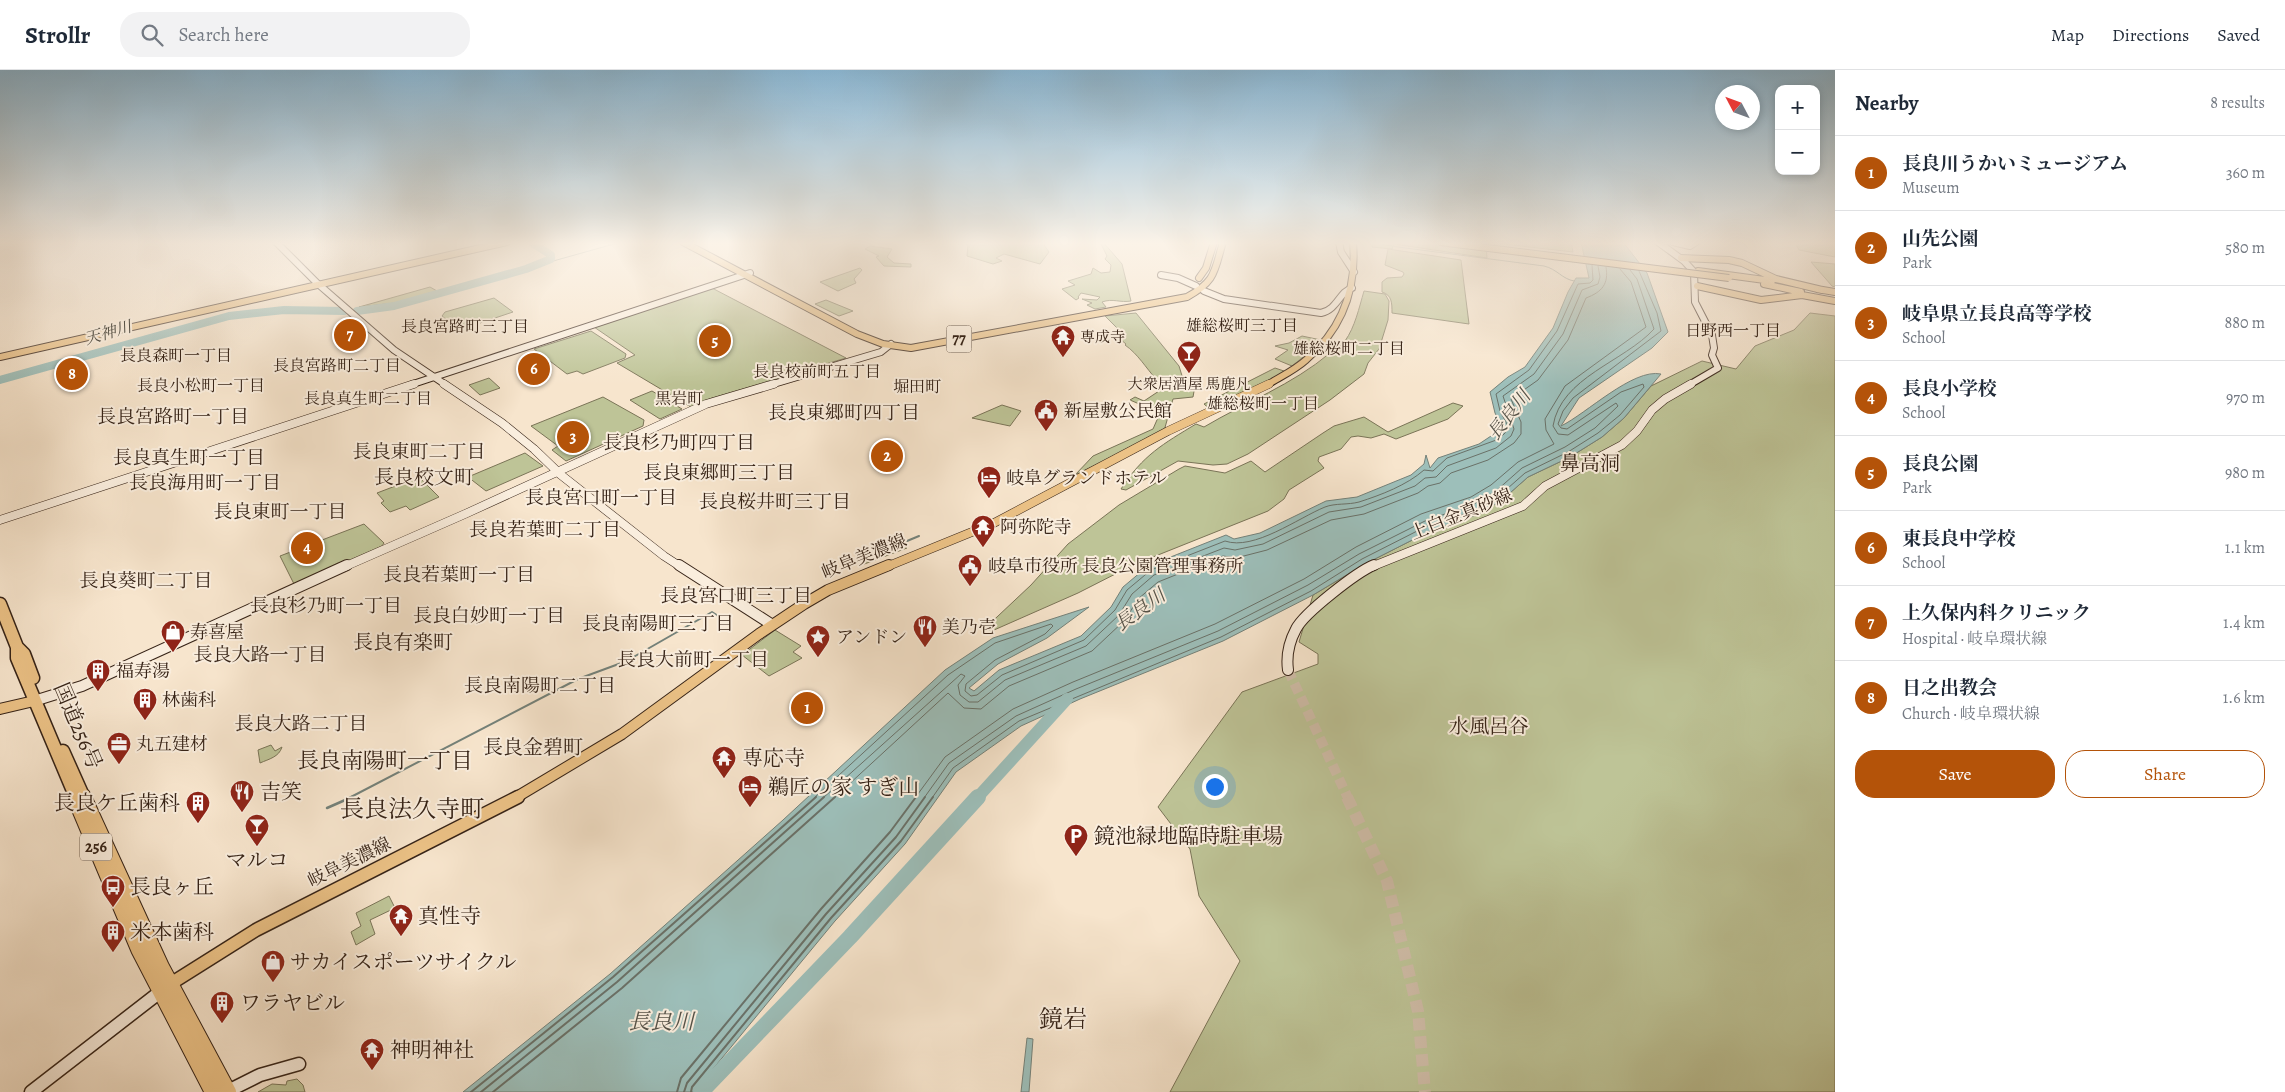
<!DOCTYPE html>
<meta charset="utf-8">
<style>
body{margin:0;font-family:Alegreya,"Noto Serif JP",serif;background:#f2f2f3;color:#1f2937}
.controls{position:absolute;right:15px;top:15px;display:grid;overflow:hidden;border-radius:10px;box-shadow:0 2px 8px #0003}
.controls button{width:45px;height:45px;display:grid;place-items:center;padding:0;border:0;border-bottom:1px solid #e0e1e3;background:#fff;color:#1f2937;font:25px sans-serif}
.compass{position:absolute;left:1715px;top:15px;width:45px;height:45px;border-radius:50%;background:#fff;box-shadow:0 2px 8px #0003;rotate:311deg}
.you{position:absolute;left:1214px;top:716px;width:18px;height:18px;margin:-12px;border:4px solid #fff;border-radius:50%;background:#1a73e8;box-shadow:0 0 0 8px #1a73e833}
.badge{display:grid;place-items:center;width:32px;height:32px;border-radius:50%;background:#b45309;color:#fff;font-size:16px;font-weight:700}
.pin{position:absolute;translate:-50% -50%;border:2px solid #fff;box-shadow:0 1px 5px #0006}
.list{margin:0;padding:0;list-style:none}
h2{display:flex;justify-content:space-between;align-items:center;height:65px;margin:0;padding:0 20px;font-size:21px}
h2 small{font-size:16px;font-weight:400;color:#747a83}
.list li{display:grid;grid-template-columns:32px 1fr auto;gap:15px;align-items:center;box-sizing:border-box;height:75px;padding:0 20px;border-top:1px solid #e0e1e3}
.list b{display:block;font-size:19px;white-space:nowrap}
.list p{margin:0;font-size:16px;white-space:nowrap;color:#747a83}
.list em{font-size:16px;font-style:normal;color:#747a83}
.actions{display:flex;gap:10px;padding:15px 20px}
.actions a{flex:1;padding:11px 0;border:1px solid #b45309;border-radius:20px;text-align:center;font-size:18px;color:#b45309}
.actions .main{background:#b45309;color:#fff}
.icon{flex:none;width:28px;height:28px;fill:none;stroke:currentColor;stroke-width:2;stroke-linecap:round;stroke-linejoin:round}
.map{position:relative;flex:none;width:1835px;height:1022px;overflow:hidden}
header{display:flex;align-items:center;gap:30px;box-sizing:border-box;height:70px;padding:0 25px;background:#fff;border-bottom:1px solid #e0e1e3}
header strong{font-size:24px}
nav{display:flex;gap:28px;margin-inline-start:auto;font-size:18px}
.search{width:350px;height:45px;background:#f2f2f3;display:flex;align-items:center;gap:12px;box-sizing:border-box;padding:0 18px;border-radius:20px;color:#747a83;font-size:19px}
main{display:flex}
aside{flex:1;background:#fff}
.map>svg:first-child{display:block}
.green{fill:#bec497;stroke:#7a7457}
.water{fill:#9dbfba;stroke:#748179}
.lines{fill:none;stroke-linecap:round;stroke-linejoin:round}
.shore-far1{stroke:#6a7168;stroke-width:1}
.shore{stroke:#6a7168;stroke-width:2}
.stream-far2{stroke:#748179;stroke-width:1}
.stream-far1{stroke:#748179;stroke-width:2}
.stream{stroke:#748179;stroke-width:2.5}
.river-far2{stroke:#9dbfba;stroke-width:8}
.river-far1{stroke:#9dbfba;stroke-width:12}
.river{stroke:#9dbfba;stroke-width:16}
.secondary-tunnel-far1{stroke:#d0bea9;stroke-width:10;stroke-dasharray:10 5;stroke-linecap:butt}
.secondary-tunnel{stroke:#d0bea9;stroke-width:12;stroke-dasharray:12 6;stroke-linecap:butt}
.secondary-far3-casing{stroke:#362317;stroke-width:8}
.secondary-far2-casing{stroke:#362317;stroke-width:9}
.secondary-far1-casing{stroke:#362317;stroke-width:12}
.secondary-casing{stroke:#362317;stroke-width:15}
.primary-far3-casing{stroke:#362317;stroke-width:8}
.primary-far2-casing{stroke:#362317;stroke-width:9}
.primary-far1-casing{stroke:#362317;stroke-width:12}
.primary-casing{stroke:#362317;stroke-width:15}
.highway-far1-casing{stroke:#362317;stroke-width:15}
.highway-casing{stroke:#362317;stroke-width:18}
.secondary-far3{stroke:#faeede;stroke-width:6}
.secondary-far2{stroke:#faeede;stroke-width:8}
.secondary-far1{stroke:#faeede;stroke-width:10}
.secondary{stroke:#faeede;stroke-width:12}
.primary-far3{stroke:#ecc286;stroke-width:6}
.primary-far2{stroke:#ecc286;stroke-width:8}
.primary-far1{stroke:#ecc286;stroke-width:10}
.primary{stroke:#ecc286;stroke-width:12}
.highway-far1{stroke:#ecc286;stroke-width:12}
.highway{stroke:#ecc286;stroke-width:16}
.primary-bridge-casing{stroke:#362317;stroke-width:8;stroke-linecap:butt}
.primary-bridge{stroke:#ecc286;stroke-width:6}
.labels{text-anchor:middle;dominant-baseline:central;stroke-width:4;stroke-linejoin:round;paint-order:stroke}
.far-poi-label{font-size:15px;fill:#362317;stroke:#faeede;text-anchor:start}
.far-neighbourhood-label{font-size:16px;fill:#362317;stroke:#faeede}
.far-water-label{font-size:16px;font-style:italic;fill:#555248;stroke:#faeede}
.shield{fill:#faeede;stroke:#716053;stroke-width:1}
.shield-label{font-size:16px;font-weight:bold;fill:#362317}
.far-quarter-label{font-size:16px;fill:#362317;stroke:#faeede}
.poi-label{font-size:18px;fill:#362317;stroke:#faeede;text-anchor:start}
.street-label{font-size:18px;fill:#362317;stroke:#faeede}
.neighbourhood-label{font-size:19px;fill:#362317;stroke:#faeede}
.water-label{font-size:19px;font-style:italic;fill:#555248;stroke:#faeede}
.quarter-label{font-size:20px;fill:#362317;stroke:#faeede}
.near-street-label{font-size:21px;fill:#362317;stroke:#faeede}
.near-poi-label{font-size:21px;fill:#362317;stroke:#faeede;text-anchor:start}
.near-neighbourhood-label{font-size:22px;fill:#362317;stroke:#faeede}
.near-water-label{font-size:22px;font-style:italic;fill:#555248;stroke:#faeede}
.near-quarter-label{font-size:24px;fill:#362317;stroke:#faeede}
</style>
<header>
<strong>Strollr</strong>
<div class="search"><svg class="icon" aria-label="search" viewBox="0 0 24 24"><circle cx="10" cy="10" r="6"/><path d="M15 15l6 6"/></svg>Search here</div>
<nav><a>Map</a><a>Directions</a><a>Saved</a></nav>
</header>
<main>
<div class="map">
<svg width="1835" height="1022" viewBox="0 0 1835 1022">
<rect width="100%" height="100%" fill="#f7e5cd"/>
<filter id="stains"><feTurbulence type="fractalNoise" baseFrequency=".004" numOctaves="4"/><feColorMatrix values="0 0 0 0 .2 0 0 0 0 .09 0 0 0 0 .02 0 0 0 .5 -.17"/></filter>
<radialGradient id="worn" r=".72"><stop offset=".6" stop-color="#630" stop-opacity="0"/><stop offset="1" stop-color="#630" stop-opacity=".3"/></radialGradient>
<path class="green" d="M 968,172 L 1042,172 L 1049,182 L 1040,194 L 1004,184 L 996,188 L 1002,191 L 993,194 L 967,186 Z
M 1100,172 L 1103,172 L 1122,194 L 1131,231 C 1120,233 1113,228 1102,232 L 1106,237 L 1095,239 L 1087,235 L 1092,233 L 1082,229 L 1097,230 L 1100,227 L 1081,223 L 1078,227 L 1079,228 L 1076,230 L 1062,219 L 1075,215 L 1068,211 L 1091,204 L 1093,198 L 1101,203 L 1110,202 L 1111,195 L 1105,189 L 1107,186 Z
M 1372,172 L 1571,172 L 1573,182 L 1486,172 L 1487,188 L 1394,174 L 1392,179 L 1372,177 Z
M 1795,172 L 1835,172 L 1835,187 L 1799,180 Z
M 870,176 L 892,179 L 887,187 L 894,193 L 911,194 L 911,197 L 884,196 L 876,187 L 879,186 L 865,179 Z
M 1388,179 L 1461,190 L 1469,254 L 1392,243 C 1392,233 1392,225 1382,222 L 1382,212 L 1387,208 L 1402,207 L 1404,204 L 1403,202 L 1385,195 Z
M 1811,192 L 1835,194 L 1835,217 L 1832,216 Z
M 860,198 L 862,200 L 854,209 L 856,213 L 838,221 L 820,212 Z
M 430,217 L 437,221 L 395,233 L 359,237 Z
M 712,218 L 846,288 L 712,328 L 691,337 L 617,293 L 635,285 L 594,257 Z
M 1364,221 L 1385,224 L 1389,231 L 1388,250 L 1379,279 L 1368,293 L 1364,304 L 1330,330 L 1248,384 L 1227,394 L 1213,395 L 1178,391 L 1126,420 L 1121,419 C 1143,385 1163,374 1196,354 L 1204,357 C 1246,332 1292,315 1330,283 C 1334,280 1341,276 1345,271 C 1355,257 1359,238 1364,221 Z
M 494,228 L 513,242 L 459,260 L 442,246 L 445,242 Z
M 826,230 L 853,241 L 839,246 L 815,234 Z
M 1136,243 L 1179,296 L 1183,309 L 1196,310 L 1193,327 L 1173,329 L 1164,361 L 1075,405 L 1093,386 L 1153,359 L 1160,343 L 1130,330 L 1135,327 L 1144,331 L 1165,317 L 1153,312 L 1156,309 C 1146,298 1138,284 1125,275 L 1126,274 L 1120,269 L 1125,266 L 1105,246 Z
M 1810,243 L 1835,246 L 1835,1022 L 1170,1022 L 1240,891 L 1199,826 L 1190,779 L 1158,737 L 1242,622 L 1318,594 L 1318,584 L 1299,572 L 1313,525 L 1365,494 L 1430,461 L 1479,444 L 1502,430 L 1528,407 L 1570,387 L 1602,367 L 1624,348 L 1651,316 L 1702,291 L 1736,299 L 1755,276 L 1794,260 Z
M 591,261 L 626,284 L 625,288 L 583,304 L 577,301 L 567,304 L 534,279 Z
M 1302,266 L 1321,270 L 1317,276 L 1292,296 L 1275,289 L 1288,280 L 1275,276 L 1289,273 Z
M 1275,298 L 1284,301 L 1268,312 L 1211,340 L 1204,334 Z
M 489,308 L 500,318 L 480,325 L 469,315 Z
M 652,321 L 682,339 L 660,349 L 630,330 Z
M 603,327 L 644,350 L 643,356 L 566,391 L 552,380 L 558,376 L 531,356 Z
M 1453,333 L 1463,336 L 1448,349 L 1396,369 L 1384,364 L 1371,368 L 1358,366 L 1351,367 L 1341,379 L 1319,387 L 1318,391 L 1324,398 L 1289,420 L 1284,429 L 1268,441 L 1133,495 L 1078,523 L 985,564 L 981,562 L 1031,515 L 1068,474 L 1119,435 L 1179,399 L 1185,396 L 1225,403 L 1251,391 L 1265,402 L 1323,363 L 1334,356 L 1364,347 L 1388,362 Z
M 1002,335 L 1021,341 L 1010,356 L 972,348 Z
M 525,383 L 543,396 L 486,421 L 468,407 Z
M 419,407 L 439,427 L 410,440 L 406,436 L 390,442 L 381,433 L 384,431 L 377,423 Z
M 364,454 L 384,473 L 382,476 L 294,514 L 280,486 Z
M 898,471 L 907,478 L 859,496 L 861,488 L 886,473 Z
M 775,560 L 801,576 L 793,582 L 802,588 L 769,606 L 742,585 Z
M 271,675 L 275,681 L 282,677 C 279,687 269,689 260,693 L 258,680 Z
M 389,826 L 395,838 L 370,850 L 375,864 L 356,875 L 351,862 L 361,856 L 356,843 Z
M 297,1009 L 303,1015 L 305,1022 L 258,1022 L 272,1014 L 286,1015 L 287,1011 Z"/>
<path class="water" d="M 1581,172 L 1623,172 L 1647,203 L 1668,262 L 1652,278 L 1579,328 L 1561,356 C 1586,344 1633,298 1661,304 L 1624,348 L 1602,367 L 1570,387 L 1528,407 L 1502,430 L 1479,444 L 1430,461 L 1365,494 L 1313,525 L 1223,571 L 1080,629 L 1021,656 L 956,702 L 905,774 L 835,851 L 694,1022 L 463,1022 L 610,904 L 783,750 L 945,600 L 993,568 L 1089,537 L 1047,568 L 998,594 L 969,618 L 974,621 L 999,600 L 1081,566 L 1111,537 L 1123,517 L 1148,496 L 1226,465 L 1234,469 L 1260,463 L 1326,431 L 1357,427 L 1411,405 L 1424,394 L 1426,385 L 1430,398 L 1438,388 L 1479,374 L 1503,358 L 1495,343 L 1490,322 L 1508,307 L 1525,297 L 1553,258 L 1568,222 L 1576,208 L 1589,208 Z
M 1027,968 L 1033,969 L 1029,1022 L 1021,1022 Z"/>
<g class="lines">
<path class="shore-far1" d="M 814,728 L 948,605 L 995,573 L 1051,554 L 1053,556 L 1045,564 L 995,590 L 966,614 L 965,621 L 971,626 L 977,625 L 1002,605 L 1084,570 L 1115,540 L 1127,520 L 1151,500 L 1225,471 C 1254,481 1298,448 1325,437 C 1335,433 1348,435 1359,432 C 1381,425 1407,415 1424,400 L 1433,401 L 1447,388 L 1499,369 L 1505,363 L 1508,356 L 1500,341 L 1496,324 L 1529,300 L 1557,261 L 1578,214 L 1590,213 L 1593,210 L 1592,195
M 823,728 L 961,604 L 965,606 L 958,615 L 960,625 L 969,632 L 978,632 L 1005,610 L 1086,576 L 1119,545 L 1132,524 L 1154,505 L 1224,478 L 1235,480 L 1263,474 L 1329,442 L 1361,437 L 1415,416 L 1425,408 L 1436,407 L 1447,396 L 1496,378 L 1511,366 L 1514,359 L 1503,326 L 1534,304 L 1563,264 L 1582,220 L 1598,214 L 1600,207 L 1598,196
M 834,728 L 948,623 L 964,638 L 981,639 L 1009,616 L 1092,581 L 1125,550 L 1138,529 L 1158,512 L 1223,486 L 1236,488 L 1267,480 L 1331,450 L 1364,444 L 1418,423 L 1428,416 L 1440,413 L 1451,403 L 1488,390 L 1514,373 L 1521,364 L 1521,352 L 1511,329 L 1538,310 L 1568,270 L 1586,228 C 1602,222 1609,214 1606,197
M 915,728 L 945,687 L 1013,639 L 1073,612 L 1215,554 L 1304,509 L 1356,477 L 1421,444 L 1471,427 L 1491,415 L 1518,392 L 1554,374 L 1546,360 L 1545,349 L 1565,316 L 1646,257 L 1631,212 L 1620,199
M 924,728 L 949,693 L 1016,646 L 1076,619 L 1218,561 L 1308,515 L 1359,484 L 1425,451 L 1474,434 L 1496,421 L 1522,398 L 1565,377 L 1595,358 L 1618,336 L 1616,333 L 1568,365 L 1558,364 L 1553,356 C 1561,307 1624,292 1654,259 L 1637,209 L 1630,200
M 932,728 L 953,698 L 1019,651 L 1221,567 L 1311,521 L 1362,489 L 1427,456 L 1477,440 L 1499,426 L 1525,403 L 1568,382 L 1598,363 L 1620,345 L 1644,317 L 1643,314 L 1621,322 L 1567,359 L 1561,358 L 1558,354 L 1563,341 L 1573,328 L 1661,261 L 1657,243 L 1639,201"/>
<path class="shore" d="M 471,1022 L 613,907 L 816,727
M 481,1022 L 617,912 L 824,727
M 493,1022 L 622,918 L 835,727
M 677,1022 L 681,1008 L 821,839 L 890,762 L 916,727
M 684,1022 L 687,1013 L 826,844 L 896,767 L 925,727
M 691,1022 L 692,1017 L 831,848 L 901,771 L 933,727"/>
<path class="stream-far2" d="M 1380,172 L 1380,174 L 1398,177 L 1544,196 C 1557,199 1562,209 1574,211
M 539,195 L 621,172"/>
<path class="stream-far1" d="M 873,480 L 886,473 L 904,469 L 907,471 L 919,466
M 630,589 L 712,542 L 726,551
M 349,728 L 578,609 L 624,592"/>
<path class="stream" d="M 327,738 L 352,727"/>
<path class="river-far2" d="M 357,241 L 394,236 L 526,199 L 551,189 L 551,185 L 531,172
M 0,310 L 229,246 L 284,240 L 344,241"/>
<path class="river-far1" d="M 977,728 L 1067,629"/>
<path class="river" d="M 701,1022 L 850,867 L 978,727"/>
<path class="secondary-tunnel-far1" d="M 1288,600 L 1348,728"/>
<path class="secondary-tunnel" d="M 1347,727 L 1387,811 L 1418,941 L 1425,1022"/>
<defs>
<path id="secondary-far3" d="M 276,172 L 317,213 L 394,280 L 446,315
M 1339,172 L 1341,182 L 1354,202
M 1658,172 L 1684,191 L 1694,202 L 1695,232 L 1712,265 L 1714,278 L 1712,285 L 1718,298 L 1689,315
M 1673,172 L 1690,176 L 1696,172
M 1161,205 L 1178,208 L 1196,216
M 1204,221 L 1224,229 L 1321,243 C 1338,239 1339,222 1352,218
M 410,315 L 750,203
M 770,315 L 881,282 L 891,274"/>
<path id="secondary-far2" d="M 444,314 L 502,353 L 534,379 L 561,405 L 664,486 L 681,497
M 0,450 L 414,314
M 344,497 L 465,444 L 706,334 L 774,314
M 1371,497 L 1523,436 L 1545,416 L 1622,375 L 1637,361 L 1652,340 L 1665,329 L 1691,314"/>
<path id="secondary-far1" d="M 679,495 L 771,554
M 1288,600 C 1286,585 1289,572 1296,559 C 1304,543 1357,502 1374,495
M 34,631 L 82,616 L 347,495"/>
<path id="secondary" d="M 31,1022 L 160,922
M 226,1022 L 260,1005 L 299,994"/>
<path id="primary-far3" d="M 683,172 L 857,264 L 883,274 L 911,278 L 1187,227 C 1216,211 1214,202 1223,172
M 1681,188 L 1729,190 L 1742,193 L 1776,209 L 1822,220
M 1698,201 L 1772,211
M 1199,208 L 1206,198 L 1214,172
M 1764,214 L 1801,222
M 1697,216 L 1761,230 L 1802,225 L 1835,231
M 1817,219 L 1835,222
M 0,287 L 507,172
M 1267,315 C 1280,307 1295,300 1306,290 C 1342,259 1357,219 1353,172"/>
<path id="primary-far2" d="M 886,497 L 994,453 L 1168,361 L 1269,314"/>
<path id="primary-far1" d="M 0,639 L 34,631
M 515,728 L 622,664 L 759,564 L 804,534 L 828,520 L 889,495"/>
<path id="primary" d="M 167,916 L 256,860 L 518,727"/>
<path id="highway-far1" d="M 0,534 L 17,577 L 17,588 L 76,728
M 17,577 L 24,584 L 33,608
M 63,681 L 84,728"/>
<path id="highway" d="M 75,727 L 139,879 L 213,1022
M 83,727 L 161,897 L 228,1022"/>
</defs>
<use href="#secondary-far3" class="secondary-far3-casing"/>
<use href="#secondary-far2" class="secondary-far2-casing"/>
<use href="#secondary-far1" class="secondary-far1-casing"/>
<use href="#secondary" class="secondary-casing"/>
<use href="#primary-far3" class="primary-far3-casing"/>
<use href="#primary-far2" class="primary-far2-casing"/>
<use href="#primary-far1" class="primary-far1-casing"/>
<use href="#primary" class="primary-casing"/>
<use href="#highway-far1" class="highway-far1-casing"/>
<use href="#highway" class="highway-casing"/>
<use href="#secondary-far3" class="secondary-far3"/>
<use href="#secondary-far2" class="secondary-far2"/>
<use href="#secondary-far1" class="secondary-far1"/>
<use href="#secondary" class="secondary"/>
<use href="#primary-far3" class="primary-far3"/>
<use href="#primary-far2" class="primary-far2"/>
<use href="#primary-far1" class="primary-far1"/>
<use href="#primary" class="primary"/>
<use href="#highway-far1" class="highway-far1"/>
<use href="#highway" class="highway"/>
<defs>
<path id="primary-bridge" d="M 1440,172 L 1729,208"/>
</defs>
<use href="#primary-bridge" class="primary-bridge-casing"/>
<use href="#primary-bridge" class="primary-bridge"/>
</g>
<linearGradient id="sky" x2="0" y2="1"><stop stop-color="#8ab8d6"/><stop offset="0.55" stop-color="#fbf3e8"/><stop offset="1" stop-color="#fbf3e8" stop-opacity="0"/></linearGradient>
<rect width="1835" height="315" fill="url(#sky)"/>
<defs>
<symbol id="temple-pin" viewBox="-11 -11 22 30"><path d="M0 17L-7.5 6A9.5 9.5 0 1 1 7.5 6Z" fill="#8f2418" stroke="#faeede"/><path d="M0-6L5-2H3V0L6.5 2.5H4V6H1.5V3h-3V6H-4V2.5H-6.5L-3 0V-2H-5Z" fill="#fff"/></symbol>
<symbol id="bar-pin" viewBox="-11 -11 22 30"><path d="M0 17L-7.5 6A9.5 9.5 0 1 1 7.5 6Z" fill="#8f2418" stroke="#faeede"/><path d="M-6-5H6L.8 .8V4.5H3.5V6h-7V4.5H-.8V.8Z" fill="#fff"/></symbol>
<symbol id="civic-pin" viewBox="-11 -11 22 30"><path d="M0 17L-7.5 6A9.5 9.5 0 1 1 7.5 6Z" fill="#8f2418" stroke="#faeede"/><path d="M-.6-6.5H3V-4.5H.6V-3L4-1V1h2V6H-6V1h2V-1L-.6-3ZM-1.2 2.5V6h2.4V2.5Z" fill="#fff"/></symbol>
<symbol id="hotel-pin" viewBox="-11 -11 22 30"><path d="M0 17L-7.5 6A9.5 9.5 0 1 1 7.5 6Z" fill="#8f2418" stroke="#faeede"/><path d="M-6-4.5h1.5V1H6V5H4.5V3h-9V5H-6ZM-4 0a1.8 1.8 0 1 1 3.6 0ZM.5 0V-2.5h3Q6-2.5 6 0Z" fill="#fff"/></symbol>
<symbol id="restaurant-pin" viewBox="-11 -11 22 30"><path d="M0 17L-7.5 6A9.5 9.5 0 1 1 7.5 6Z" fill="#8f2418" stroke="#faeede"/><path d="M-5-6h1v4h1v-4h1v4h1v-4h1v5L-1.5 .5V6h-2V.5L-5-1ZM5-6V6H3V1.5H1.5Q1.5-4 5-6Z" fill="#fff"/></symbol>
<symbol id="shop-pin" viewBox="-11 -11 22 30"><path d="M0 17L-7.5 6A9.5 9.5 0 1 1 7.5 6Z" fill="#8f2418" stroke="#faeede"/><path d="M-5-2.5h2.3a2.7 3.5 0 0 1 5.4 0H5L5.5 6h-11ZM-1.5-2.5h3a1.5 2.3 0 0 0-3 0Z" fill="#fff"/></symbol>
<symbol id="sight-pin" viewBox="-11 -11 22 30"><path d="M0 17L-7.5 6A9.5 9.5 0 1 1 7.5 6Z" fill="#8f2418" stroke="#faeede"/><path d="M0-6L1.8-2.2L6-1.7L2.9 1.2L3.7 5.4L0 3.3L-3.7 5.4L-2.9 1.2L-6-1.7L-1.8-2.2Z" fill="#fff"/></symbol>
<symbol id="building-pin" viewBox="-11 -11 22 30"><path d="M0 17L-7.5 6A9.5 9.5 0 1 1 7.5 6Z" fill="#8f2418" stroke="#faeede"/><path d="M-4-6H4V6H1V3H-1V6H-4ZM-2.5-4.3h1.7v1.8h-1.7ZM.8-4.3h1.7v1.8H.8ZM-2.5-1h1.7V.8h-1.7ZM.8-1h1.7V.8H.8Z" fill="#fff"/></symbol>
<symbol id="office-pin" viewBox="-11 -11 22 30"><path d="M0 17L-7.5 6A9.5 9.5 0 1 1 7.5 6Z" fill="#8f2418" stroke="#faeede"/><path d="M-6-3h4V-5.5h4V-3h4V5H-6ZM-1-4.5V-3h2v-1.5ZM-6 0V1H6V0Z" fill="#fff"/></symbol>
<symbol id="parking-pin" viewBox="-11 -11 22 30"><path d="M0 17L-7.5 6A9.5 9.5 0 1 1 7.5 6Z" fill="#8f2418" stroke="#faeede"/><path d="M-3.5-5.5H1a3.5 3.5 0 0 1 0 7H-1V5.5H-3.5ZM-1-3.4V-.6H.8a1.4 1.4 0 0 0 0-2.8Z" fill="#fff"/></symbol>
<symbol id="bus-pin" viewBox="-11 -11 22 30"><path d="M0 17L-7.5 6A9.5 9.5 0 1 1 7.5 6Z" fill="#8f2418" stroke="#faeede"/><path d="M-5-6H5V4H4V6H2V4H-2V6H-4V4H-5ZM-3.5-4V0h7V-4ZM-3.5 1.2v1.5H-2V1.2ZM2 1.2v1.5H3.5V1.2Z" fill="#fff"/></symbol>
</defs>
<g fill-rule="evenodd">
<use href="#temple-pin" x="1049" y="253" width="28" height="38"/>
<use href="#bar-pin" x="1175" y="269" width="28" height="38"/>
<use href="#civic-pin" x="1032" y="327" width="28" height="38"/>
<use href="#hotel-pin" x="975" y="394" width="28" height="38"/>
<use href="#temple-pin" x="969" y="443" width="28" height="38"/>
<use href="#civic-pin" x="956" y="482" width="28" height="38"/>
<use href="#restaurant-pin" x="911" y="543" width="28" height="38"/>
<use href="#shop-pin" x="159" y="548" width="28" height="38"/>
<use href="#sight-pin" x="804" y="553" width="28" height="38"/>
<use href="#building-pin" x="84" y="587" width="28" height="38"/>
<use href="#building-pin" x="131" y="616" width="28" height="38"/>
<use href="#office-pin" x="105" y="660" width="28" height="38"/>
<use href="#temple-pin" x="710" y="674" width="28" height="38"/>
<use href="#hotel-pin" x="736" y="703" width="28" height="38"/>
<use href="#restaurant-pin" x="228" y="708" width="28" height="38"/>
<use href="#building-pin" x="184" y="719" width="28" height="38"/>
<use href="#bar-pin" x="243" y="742" width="28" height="38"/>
<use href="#parking-pin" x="1062" y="752" width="28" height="38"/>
<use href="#bus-pin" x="99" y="803" width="28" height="38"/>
<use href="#temple-pin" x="387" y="832" width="28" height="38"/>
<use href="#building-pin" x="99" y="848" width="28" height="38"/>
<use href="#shop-pin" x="259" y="878" width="28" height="38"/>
<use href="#building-pin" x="208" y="919" width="28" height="38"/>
<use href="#temple-pin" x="358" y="966" width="28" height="38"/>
</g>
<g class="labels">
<g class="far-poi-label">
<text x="1080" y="267">専成寺</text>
<text x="1189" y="314" text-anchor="middle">大衆居酒屋 馬鹿凡</text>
</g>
<g class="far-neighbourhood-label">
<text x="1242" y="256">雄総桜町三丁目</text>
<text x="465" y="257">長良宮路町三丁目</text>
<text x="1733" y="261">日野西一丁目</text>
<text x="1349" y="279">雄総桜町二丁目</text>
<text x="176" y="286">長良森町一丁目</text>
<text x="337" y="296">長良宮路町二丁目</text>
<text x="817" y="302">長良校前町五丁目</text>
<text x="201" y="316">長良小松町一丁目</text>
<text x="368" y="329">長良真生町二丁目</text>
<text x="1263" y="334">雄総桜町一丁目</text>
</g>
<g class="far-water-label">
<text transform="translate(108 263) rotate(-16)">天神川</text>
</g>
<g class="shield">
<rect x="946.5" y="255.5" width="25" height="27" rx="4"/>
<rect x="80" y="763.5" width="32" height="27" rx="4"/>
</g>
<g class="shield-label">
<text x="959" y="269">77</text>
<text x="96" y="777">256</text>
</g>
<g class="far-quarter-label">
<text x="917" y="317">堀田町</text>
<text x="679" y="329">黒岩町</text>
</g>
<g class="poi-label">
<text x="1064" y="341">新屋敷公民館</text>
<text x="1006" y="408">岐阜グランドホテル</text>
<text x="1000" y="457">阿弥陀寺</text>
<text x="988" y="496">岐阜市役所 長良公園管理事務所</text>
<text x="942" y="557">美乃壱</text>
<text x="190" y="562">寿喜屋</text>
<text x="836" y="567">アンドン</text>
<text x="116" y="601">福寿湯</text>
<text x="162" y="630">林歯科</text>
<text x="136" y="674">丸五建材</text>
</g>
<g class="street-label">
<text transform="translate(1461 444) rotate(-22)">上白金真砂線</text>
<text transform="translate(864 486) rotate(-22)">岐阜美濃線</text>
<text transform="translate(349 792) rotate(-26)">岐阜美濃線</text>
</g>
<g class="neighbourhood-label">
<text x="844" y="343">長良東郷町四丁目</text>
<text x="173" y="347">長良宮路町一丁目</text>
<text x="679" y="373">長良杉乃町四丁目</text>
<text x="419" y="382">長良東町二丁目</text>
<text x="189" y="388">長良真生町一丁目</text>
<text x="719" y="403">長良東郷町三丁目</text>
<text x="205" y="413">長良海用町一丁目</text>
<text x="601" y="428">長良宮口町一丁目</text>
<text x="775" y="432">長良桜井町三丁目</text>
<text x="280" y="442">長良東町一丁目</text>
<text x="545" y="460">長良若葉町二丁目</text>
<text x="459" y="505">長良若葉町一丁目</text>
<text x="146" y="511">長良葵町二丁目</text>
<text x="736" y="526">長良宮口町三丁目</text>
<text x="326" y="536">長良杉乃町一丁目</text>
<text x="489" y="546">長良白妙町一丁目</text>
<text x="658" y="554">長良南陽町三丁目</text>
<text x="260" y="585">長良大路一丁目</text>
<text x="693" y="590">長良大前町一丁目</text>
<text x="540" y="616">長良南陽町二丁目</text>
<text x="301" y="654">長良大路二丁目</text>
</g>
<g class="water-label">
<text transform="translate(1509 345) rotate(-52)">長良川</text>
<text transform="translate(1140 540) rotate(-36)">長良川</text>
</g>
<g class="quarter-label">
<text x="1590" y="393">鼻高洞</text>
<text x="424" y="407">長良校文町</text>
<text x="403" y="572">長良有楽町</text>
<text x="1489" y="656">水風呂谷</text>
<text x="533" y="677">長良金碧町</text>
</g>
<g class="near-street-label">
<text transform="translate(78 656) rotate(67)">国道256号</text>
</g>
<g class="near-poi-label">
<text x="742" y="688">専応寺</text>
<text x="768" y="717">鵜匠の家 すぎ山</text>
<text x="260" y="722">吉笑</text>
<text x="180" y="733" text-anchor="end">長良ケ丘歯科</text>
<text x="1094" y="766">鏡池緑地臨時駐車場</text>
<text x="257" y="790" text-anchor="middle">マルコ</text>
<text x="130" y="817">長良ヶ丘</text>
<text x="418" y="846">真性寺</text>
<text x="130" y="862">米本歯科</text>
<text x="290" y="892">サカイスポーツサイクル</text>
<text x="240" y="933">ワラヤビル</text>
<text x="390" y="980">神明神社</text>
</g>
<g class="near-neighbourhood-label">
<text x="385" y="691">長良南陽町一丁目</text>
</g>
<g class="near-water-label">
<text x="661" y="952">長良川</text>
</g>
<g class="near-quarter-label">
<text x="412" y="739">長良法久寺町</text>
<text x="1063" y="949">鏡岩</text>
</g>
</g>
<rect width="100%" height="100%" filter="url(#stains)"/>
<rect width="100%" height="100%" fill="url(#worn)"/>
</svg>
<div class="controls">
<button>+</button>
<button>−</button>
</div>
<svg class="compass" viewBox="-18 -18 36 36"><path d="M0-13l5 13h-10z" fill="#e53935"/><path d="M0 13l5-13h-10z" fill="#747a83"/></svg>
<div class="you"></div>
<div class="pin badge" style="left:807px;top:638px">1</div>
<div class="pin badge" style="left:887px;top:386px">2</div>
<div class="pin badge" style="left:573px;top:367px">3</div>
<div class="pin badge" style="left:307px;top:478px">4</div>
<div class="pin badge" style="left:715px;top:271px">5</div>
<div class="pin badge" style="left:534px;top:299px">6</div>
<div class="pin badge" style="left:350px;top:265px">7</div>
<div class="pin badge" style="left:72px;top:304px">8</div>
</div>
<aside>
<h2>Nearby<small>8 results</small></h2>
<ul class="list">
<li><span class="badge">1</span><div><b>長良川うかいミュージアム</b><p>Museum</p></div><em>360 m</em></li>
<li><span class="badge">2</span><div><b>山先公園</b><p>Park</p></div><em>580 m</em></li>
<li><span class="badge">3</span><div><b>岐阜県立長良高等学校</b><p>School</p></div><em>880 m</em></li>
<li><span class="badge">4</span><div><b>長良小学校</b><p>School</p></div><em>970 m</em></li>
<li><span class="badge">5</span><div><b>長良公園</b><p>Park</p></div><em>980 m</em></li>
<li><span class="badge">6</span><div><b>東長良中学校</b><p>School</p></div><em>1.1 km</em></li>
<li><span class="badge">7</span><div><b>上久保内科クリニック</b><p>Hospital · 岐阜環状線</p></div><em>1.4 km</em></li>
<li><span class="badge">8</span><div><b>日之出教会</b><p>Church · 岐阜環状線</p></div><em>1.6 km</em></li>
</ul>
<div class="actions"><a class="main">Save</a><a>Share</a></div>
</aside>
</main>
